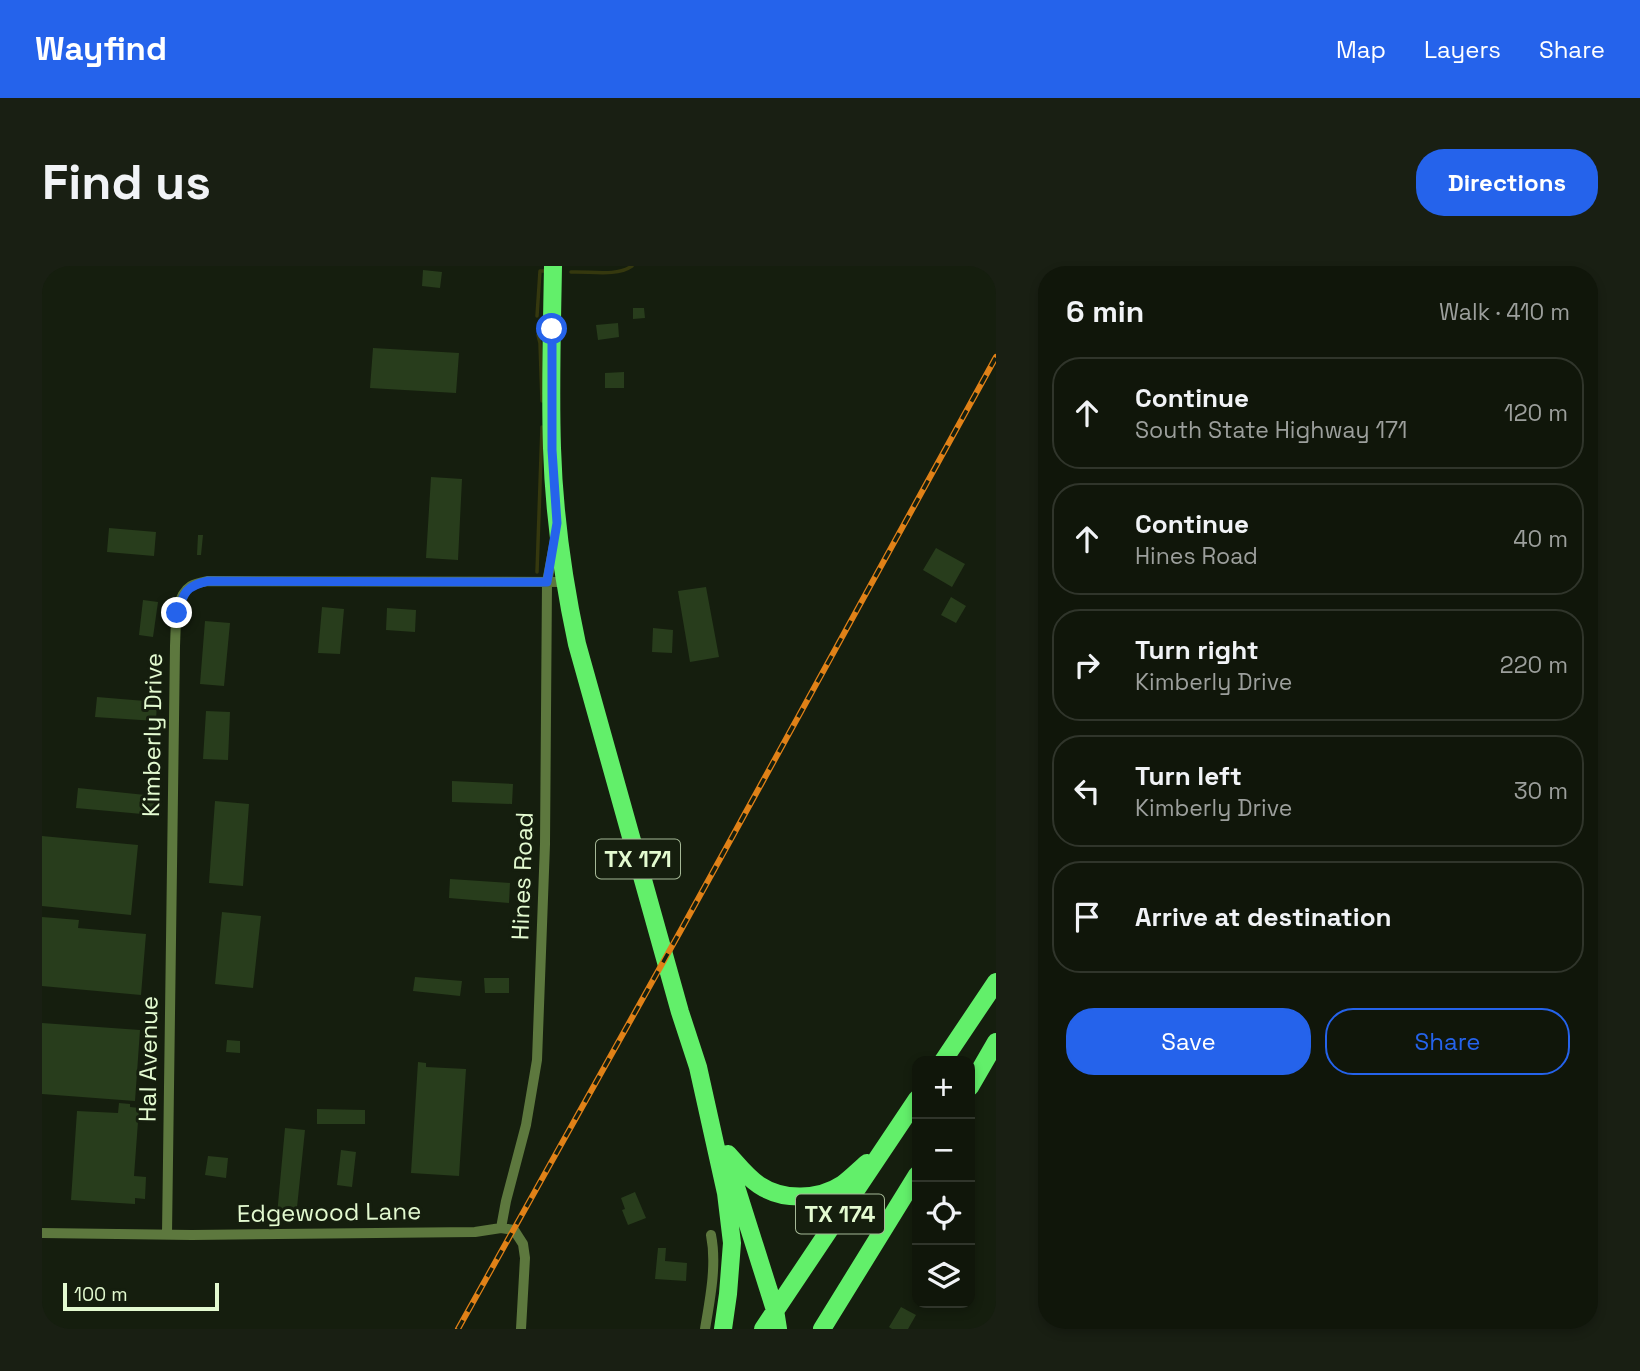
<!DOCTYPE html>
<meta charset="utf-8">
<style>
body{margin:0;font-family:"Space Grotesk",sans-serif;background:#191f13;color:#f1f3f6}
.controls{position:absolute;right:21px;bottom:21px;display:grid;overflow:hidden;border-radius:14px;box-shadow:0 4px 10px #0003}
.controls button{width:63px;height:63px;display:grid;place-items:center;padding:0;border:0;border-bottom:2px solid #30352b;background:#10160a;color:#f1f3f6;font:35px sans-serif}
.scale{position:absolute;left:21px;bottom:18px;width:156px;box-sizing:border-box;padding-left:7px;border:4px solid #e3fad0;border-top:0;font-size:19px;line-height:24px;white-space:nowrap;color:#e3fad0;-webkit-text-stroke:5px #151e0e;paint-order:stroke}
.stop{position:absolute;width:21px;height:21px;margin:-16px;border:5px solid #2563eb;border-radius:50%;background:#fff}
.stop.end{background:#2563eb;border-color:#fff;box-shadow:0 2px 7px #0008}
.list{margin:0;padding:0;list-style:none}
h2{display:flex;justify-content:space-between;align-items:center;height:91px;margin:0;padding:0 28px;font-size:30px}
h2 small{font-size:23px;font-weight:400;color:#9c9f9c}
.list li{display:grid;grid-template-columns:46px 1fr auto;gap:21px;align-items:center;box-sizing:border-box;height:112px;margin:0 14px 14px;padding:0 14px;border:2px solid #30352b;border-radius:28px}
.list b{display:block;font-size:26px;white-space:nowrap}
.list p{margin:0;font-size:23px;white-space:nowrap;color:#9c9f9c}
.list em{font-size:23px;font-style:normal;color:#9c9f9c}
.actions{display:flex;gap:14px;padding:21px 28px}
.actions a{flex:1;padding:16px 0;border:2px solid #2563eb;border-radius:28px;text-align:center;font-size:24px;color:#2563eb}
.actions .main{background:#2563eb;color:#fff}
.icon{flex:none;width:38px;height:38px;fill:none;stroke:currentColor;stroke-width:2;stroke-linecap:round;stroke-linejoin:round}
.map{position:relative;flex:none;width:954px;height:1063px;overflow:hidden;border-radius:28px}
header{display:flex;align-items:center;gap:42px;box-sizing:border-box;height:98px;padding:0 35px;background:#2563eb;color:#fff}
header strong{font-size:33px}
nav{display:flex;gap:38px;margin-inline-start:auto;font-size:24px}
.intro{display:flex;align-items:center;justify-content:space-between;box-sizing:border-box;height:168px;padding:0 42px}
h1{margin:0;font-size:49px}
.button{padding:18px 32px;border-radius:28px;background:#2563eb;color:#fff;font-size:24px;font-weight:700}
main{display:flex;gap:42px;padding:0 42px}
aside{flex:1;background:#10160a;border-radius:28px;box-shadow:0 4px 10px #0003}
.map>svg:first-child{display:block}
.lines{fill:none;stroke-linecap:round;stroke-linejoin:round}
.stream{stroke:#35380e;stroke-width:3.5}
.building{fill:#283d1c}
.minor{stroke:#5d783e;stroke-width:10}
.primary{stroke:#62ef6a;stroke-width:18}
.rail-casing{stroke:#e08117;stroke-width:6}
.rail{stroke:#151e0e;stroke-width:3.5;stroke-dasharray:10;stroke-linecap:butt}
.route{stroke:#2563eb;stroke-width:9}
.labels{text-anchor:middle;dominant-baseline:central;stroke-width:6;stroke-linejoin:round;paint-order:stroke}
.shield{fill:#151e0e;stroke:#a5b896;stroke-width:2}
.shield-label{font-size:23px;font-weight:bold;fill:#e3fad0}
.street-label{font-size:24px;fill:#e3fad0;stroke:#151e0e}
</style>
<header>
<strong>Wayfind</strong>
<nav><a>Map</a><a>Layers</a><a>Share</a></nav>
</header>
<div class="intro"><h1>Find us</h1><a class="button">Directions</a></div>
<main>
<div class="map">
<svg width="954" height="1063" viewBox="0 0 954 1063">
<rect width="100%" height="100%" fill="#151e0e"/>
<g class="lines">
<path class="stream" d="M 529,6 C 548,5 574,11 590,0
M 495,50 L 498,5 L 503,5
M 496,69 L 498,77 L 500,135
M 495,306 L 500,161"/>
</g>
<path class="building" d="M 381,4 L 400,6 L 398,22 L 380,20 Z
M 591,42 L 602,42 L 603,52 L 591,53 Z
M 576,57 L 577,71 L 556,74 L 554,59 Z
M 331,82 L 417,87 L 414,127 L 328,122 Z
M 582,106 L 582,122 L 563,122 L 563,107 Z
M 389,211 L 420,213 L 416,294 L 384,292 Z
M 67,262 L 114,266 L 112,290 L 65,286 Z
M 156,269 L 161,269 L 159,289 L 155,289 Z
M 894,282 L 923,298 L 910,321 L 881,304 Z
M 664,321 L 677,391 L 648,396 L 636,325 Z
M 909,331 L 924,340 L 914,357 L 899,349 Z
M 101,334 L 116,336 L 111,371 L 97,369 Z
M 280,341 L 302,343 L 298,388 L 276,387 Z
M 345,342 L 374,344 L 373,366 L 344,364 Z
M 163,355 L 188,357 L 182,420 L 158,418 Z
M 611,362 L 631,364 L 630,387 L 610,386 Z
M 55,431 L 115,436 L 114,455 L 53,451 Z
M 164,445 L 188,446 L 186,494 L 161,493 Z
M 410,515 L 471,518 L 470,538 L 410,536 Z
M 36,522 L 113,530 L 111,549 L 34,542 Z
M 173,535 L 207,538 L 201,620 L 167,617 Z
M 0,570 L 96,579 L 89,649 L 0,640 Z
M 408,613 L 468,617 L 467,637 L 407,632 Z
M 180,646 L 219,650 L 211,722 L 173,718 Z
M 0,651 L 37,654 L 36,662 L 104,668 L 99,729 L 0,720 Z
M 373,711 L 420,715 L 418,730 L 371,725 Z
M 442,712 L 467,712 L 467,727 L 443,727 Z
M 0,757 L 98,764 L 93,835 L 0,828 Z
M 185,774 L 198,775 L 198,787 L 184,786 Z
M 376,796 L 384,797 L 384,801 L 424,803 L 417,910 L 369,907 Z
M 77,837 L 88,838 L 88,841 L 97,842 L 92,910 L 104,911 L 103,933 L 93,932 L 93,938 L 29,934 L 35,845 L 76,847 Z
M 275,843 L 323,844 L 323,858 L 275,858 Z
M 243,862 L 263,864 L 254,951 L 235,949 Z
M 299,884 L 314,886 L 310,921 L 295,919 Z
M 166,890 L 186,892 L 184,912 L 163,909 Z
M 593,926 L 604,952 L 586,959 L 580,944 L 583,943 L 579,932 Z
M 616,982 L 624,982 L 623,995 L 645,997 L 644,1015 L 613,1013 Z
M 859,1041 L 874,1049 L 866,1063 L 850,1063 L 847,1061 Z"/>
<g class="lines">
<path class="minor" d="M 459,962 L 464,935 L 484,859 L 495,794 L 503,578 L 505,316 L 513,274
M 0,967 L 150,969 L 433,966 L 459,962 L 472,964 L 481,978 L 483,992 L 479,1063
M 125,968 L 133,380 C 134,361 132,331 149,320 C 154,317 161,316 166,315 L 522,316
M 663,1063 C 668,1033 675,999 669,969"/>
<path class="primary" d="M 511,0 C 510,61 508,121 510,182 C 512,248 521,313 535,378 L 638,746 L 656,801 L 684,927 L 690,977 L 686,1028 L 681,1063
M 901,795 L 954,716
M 928,821 L 954,776
M 686,888 C 696,899 705,911 717,919 C 741,935 777,934 801,918 C 809,912 817,904 825,897
M 689,905 L 733,1044 L 736,1063
M 721,1063 L 875,833
M 780,1063 L 875,909"/>
<defs>
<path id="rail" d="M 416,1063 L 639,664 L 954,91"/>
</defs>
<use href="#rail" class="rail-casing"/>
<use href="#rail" class="rail"/>
</g>
<g class="lines">
<path class="route" d="M 135,347 C 142,326 144,320 166,315 L 505,316 L 515,257 L 510,184 L 510,63"/>
</g>
<g class="labels">
<g class="shield">
<rect x="554" y="573.5" width="84" height="39" rx="5"/>
<rect x="754" y="928.5" width="88" height="39" rx="5"/>
</g>
<g class="shield-label">
<text x="596" y="593">TX 171</text>
<text x="798" y="948">TX 174</text>
</g>
<g class="street-label">
<text transform="translate(110 469) rotate(-89)">Kimberly Drive</text>
<text transform="translate(480 610) rotate(-88)">Hines Road</text>
<text transform="translate(106 793) rotate(-89)">Hal Avenue</text>
<text transform="translate(287 946) rotate(-1)">Edgewood Lane</text>
</g>
</g>
</svg>
<div class="controls">
<button>+</button>
<button>−</button>
<button><svg class="icon" aria-label="locate" viewBox="0 0 24 24"><circle cx="12" cy="12" r="6"/><path d="M12 2v4M12 18v4M2 12h4M18 12h4"/></svg></button>
<button><svg class="icon" aria-label="layers" viewBox="0 0 24 24"><path d="M12 4l9 5-9 5-9-5zM3 14l9 5 9-5"/></svg></button>
</div>
<div class="scale">100 m</div>
<div class="stop" style="left:510px;top:63px"></div>
<div class="stop end" style="left:135px;top:347px"></div>
</div>
<aside>
<h2>6 min<small>Walk · 410 m</small></h2>
<ul class="list">
<li><svg class="icon" aria-label="ahead" viewBox="0 0 24 24"><path d="M12 20V5M6 11l6-6 6 6"/></svg><div><b>Continue</b><p>South State Highway 171</p></div><em>120 m</em></li>
<li><svg class="icon" aria-label="ahead" viewBox="0 0 24 24"><path d="M12 20V5M6 11l6-6 6 6"/></svg><div><b>Continue</b><p>Hines Road</p></div><em>40 m</em></li>
<li><svg class="icon" aria-label="right" viewBox="0 0 24 24"><path d="M7 20v-9h11M14 6l5 5-5 5"/></svg><div><b>Turn right</b><p>Kimberly Drive</p></div><em>220 m</em></li>
<li><svg class="icon" aria-label="left" viewBox="0 0 24 24"><path d="M17 20v-9H6M10 6l-5 5 5 5"/></svg><div><b>Turn left</b><p>Kimberly Drive</p></div><em>30 m</em></li>
<li><svg class="icon" aria-label="arrive" viewBox="0 0 24 24"><path d="M6 21V4h12l-3 4 3 4H6"/></svg><div><b>Arrive at destination</b></div></li>
</ul>
<div class="actions"><a class="main">Save</a><a>Share</a></div>
</aside>
</main>
